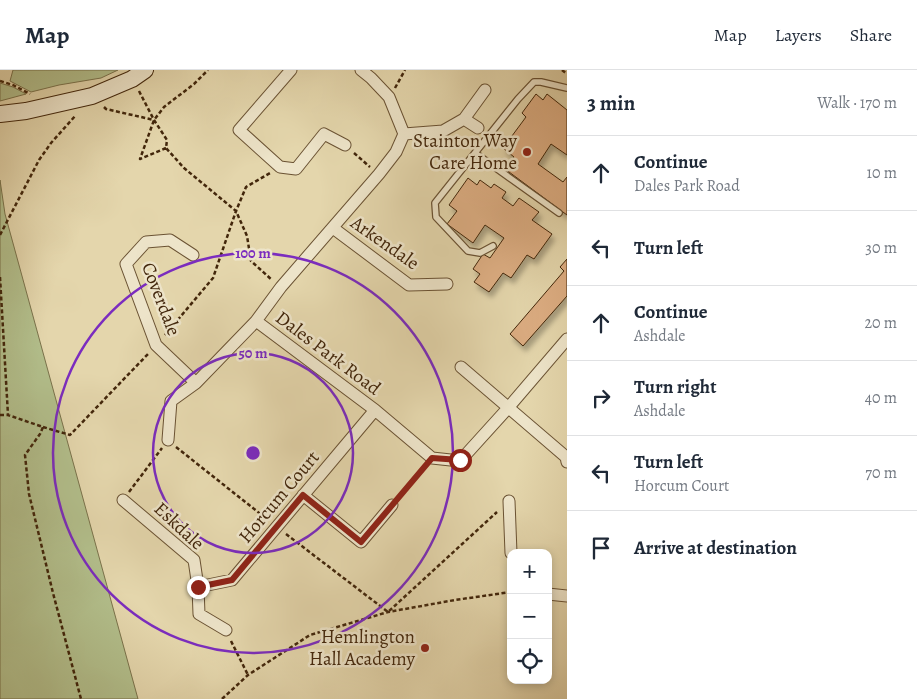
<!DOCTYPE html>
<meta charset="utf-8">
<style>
body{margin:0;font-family:Alegreya,serif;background:#f6f6f7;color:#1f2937}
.controls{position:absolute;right:15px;bottom:15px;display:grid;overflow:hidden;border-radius:10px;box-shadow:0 2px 8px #0003}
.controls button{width:45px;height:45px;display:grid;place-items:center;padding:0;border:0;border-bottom:1px solid #e0e1e3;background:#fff;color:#1f2937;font:25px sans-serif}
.stop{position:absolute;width:15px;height:15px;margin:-11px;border:4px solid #8f2418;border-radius:50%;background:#fff}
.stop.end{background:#8f2418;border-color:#fff;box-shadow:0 1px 5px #0008}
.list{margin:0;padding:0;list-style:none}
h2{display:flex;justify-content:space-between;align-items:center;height:65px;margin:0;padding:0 20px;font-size:21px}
h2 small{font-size:16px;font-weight:400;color:#747a83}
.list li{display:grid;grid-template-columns:32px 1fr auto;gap:15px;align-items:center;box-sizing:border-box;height:75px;padding:0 20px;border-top:1px solid #e0e1e3}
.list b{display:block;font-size:19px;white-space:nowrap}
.list p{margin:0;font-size:16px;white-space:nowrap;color:#747a83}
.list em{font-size:16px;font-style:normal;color:#747a83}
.icon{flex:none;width:28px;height:28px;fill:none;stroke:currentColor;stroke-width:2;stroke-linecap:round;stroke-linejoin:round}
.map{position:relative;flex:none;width:567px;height:629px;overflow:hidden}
header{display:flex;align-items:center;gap:30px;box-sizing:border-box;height:70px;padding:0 25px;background:#fff;border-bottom:1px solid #e0e1e3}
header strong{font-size:24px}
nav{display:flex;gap:28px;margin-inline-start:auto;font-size:18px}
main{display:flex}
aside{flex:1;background:#fff}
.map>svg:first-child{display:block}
.green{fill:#b2be8b;stroke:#7a724b}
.building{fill:#dcad82;stroke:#42260b;filter:url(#shadow)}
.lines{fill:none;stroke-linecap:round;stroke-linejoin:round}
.lane-casing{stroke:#6a5233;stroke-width:8}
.street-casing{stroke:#6a5233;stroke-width:13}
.secondary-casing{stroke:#42260b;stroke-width:18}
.path{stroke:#42260b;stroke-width:2.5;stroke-dasharray:4 2.5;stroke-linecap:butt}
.lane{stroke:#ede4c9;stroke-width:5.5}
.street{stroke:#ede4c9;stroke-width:11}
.secondary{stroke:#ede4c9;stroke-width:16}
.route{stroke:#8f2418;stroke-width:6}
.ring{fill:none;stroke:#7b2cbf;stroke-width:2.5}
.poi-dot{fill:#8f2418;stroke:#ede4c9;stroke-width:2}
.labels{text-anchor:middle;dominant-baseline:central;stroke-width:5;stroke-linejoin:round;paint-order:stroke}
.poi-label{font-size:19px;fill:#42260b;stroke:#ede4c9;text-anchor:end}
.street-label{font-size:19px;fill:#42260b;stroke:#ede4c9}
.centre{fill:#7b2cbf;stroke:#ede4c9;stroke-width:2.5}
.ring-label{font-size:15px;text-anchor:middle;font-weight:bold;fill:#7b2cbf;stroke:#ede4c9;stroke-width:5;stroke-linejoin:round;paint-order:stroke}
</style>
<header>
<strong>Map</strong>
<nav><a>Map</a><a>Layers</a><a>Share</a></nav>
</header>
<main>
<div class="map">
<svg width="567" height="629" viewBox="0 0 567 629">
<defs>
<filter id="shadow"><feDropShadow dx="3" dy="5.5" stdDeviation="2.5" flood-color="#0004"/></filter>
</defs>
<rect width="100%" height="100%" fill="#e4d6ac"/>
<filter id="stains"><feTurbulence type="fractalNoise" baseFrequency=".004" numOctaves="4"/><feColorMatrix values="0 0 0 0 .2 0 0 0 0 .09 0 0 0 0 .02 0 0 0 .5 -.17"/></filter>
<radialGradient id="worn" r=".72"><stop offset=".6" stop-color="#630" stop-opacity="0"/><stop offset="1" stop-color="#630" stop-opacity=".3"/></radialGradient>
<path class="green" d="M 13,0 L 118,0 L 101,8 L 59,15 L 31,22 L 10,11 Z
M 0,13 L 13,17 L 26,24 L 0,31 Z
M 0,110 L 5,144 L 138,629 L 0,629 Z"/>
<path class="building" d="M 536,24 L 543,30 L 547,24 L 567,40 L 567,85 L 551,74 L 538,94 L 563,112 L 567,107 L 567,145 L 505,99 L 514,87 L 503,78 L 526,47 L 522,43 Z
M 468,108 L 477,115 L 480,110 L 491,118 L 494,114 L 506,122 L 502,128 L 513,136 L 519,128 L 539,142 L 532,150 L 552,164 L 534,189 L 527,185 L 511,208 L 503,203 L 489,222 L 474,212 L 480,204 L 473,199 L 483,184 L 490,188 L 504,168 L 485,155 L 473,173 L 447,154 L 457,141 L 449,135 Z
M 567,189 L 567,226 L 523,276 L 510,264 L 564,201 L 560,197 Z"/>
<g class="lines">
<defs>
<path id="lane" d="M 475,83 L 559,143
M 493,176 L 480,183 L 468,181 L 436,147 L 435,133 L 518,29 L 534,12 L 541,12 L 567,18"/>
<path id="street" d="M 291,0 L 239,60 L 280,97 L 296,99 L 324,64 L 345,75
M 361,0 L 371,8 L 389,27 L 404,64 L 396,82 L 379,104 L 281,217 L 256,251 L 375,340 L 432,388 L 460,391 L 508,338 L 567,269
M 464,49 L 478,58
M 404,64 L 443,61 L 464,49 L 485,20
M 333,158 L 409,215 L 447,214
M 193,185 L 170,170 L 146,172 L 126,194 L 156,275 L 196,313
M 461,297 L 566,387 L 567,392
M 168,370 L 171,331 L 196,313 L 256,251
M 303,425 L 361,472 L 392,435
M 123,430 L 194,490 L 198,517 L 199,544 L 226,560
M 509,431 L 511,483
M 198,517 L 232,510 L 375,340
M 548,524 L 567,526"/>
<path id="secondary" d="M 0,44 L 26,41 L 92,26 L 132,9 L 145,0"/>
</defs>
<use href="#lane" class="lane-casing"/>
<use href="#street" class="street-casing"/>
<use href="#secondary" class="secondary-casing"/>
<path class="path" d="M 562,0 L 567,4
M 0,11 L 13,15 L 30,24
M 395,18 L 405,0
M 139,21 L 154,50 L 167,70 L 166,78 L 184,98 L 236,141 L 247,166 L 251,191 L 272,210
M 104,37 L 106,39 L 154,50
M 166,78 L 140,89 L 154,50 L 164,37 L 194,14 L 208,0
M 354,83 L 370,97
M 0,165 L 39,90 L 51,73 L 76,45
M 0,207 L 8,345 L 43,357 L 40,364 L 25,385 L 29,424 L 53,523 L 81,629
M 165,265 L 213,208 L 236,141 L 246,117 L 270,103
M 0,345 L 8,345
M 43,357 L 70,365 L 148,284
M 176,377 L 268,450
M 129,422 L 162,378
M 400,426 L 425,396
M 286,464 L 388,542 L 497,442
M 231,571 L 248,605
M 222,629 L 248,605 L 310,565 L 388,542 L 455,530 L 511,522"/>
<use href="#lane" class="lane"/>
<use href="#street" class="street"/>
<use href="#secondary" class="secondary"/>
</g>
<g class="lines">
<path class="route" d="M 198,517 L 232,510 L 303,425 L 361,472 L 432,388 L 460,390"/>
</g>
<g class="ring">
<circle cx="253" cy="383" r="100"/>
<circle cx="253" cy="383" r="200"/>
</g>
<g class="poi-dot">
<circle cx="527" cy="82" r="5"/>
<circle cx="425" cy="578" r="5"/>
</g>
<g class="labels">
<g class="poi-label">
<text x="517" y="71">Stainton Way<tspan x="517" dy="22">Care Home</tspan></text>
<text x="415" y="567">Hemlington<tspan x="415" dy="22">Hall Academy</tspan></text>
</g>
<g class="street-label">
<text transform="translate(385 173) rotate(35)">Arkendale</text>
<text transform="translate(161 229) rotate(69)">Coverdale</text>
<text transform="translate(328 283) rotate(37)">Dales Park Road</text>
<text transform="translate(279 427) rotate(-50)">Horcum Court</text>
<text transform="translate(179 456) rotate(43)">Eskdale</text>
</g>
</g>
<circle cx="253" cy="383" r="8" class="centre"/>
<g class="ring-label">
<text x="253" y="188">100 m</text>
<text x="253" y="288">50 m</text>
</g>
<rect width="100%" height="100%" filter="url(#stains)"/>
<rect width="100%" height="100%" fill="url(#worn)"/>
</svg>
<div class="controls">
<button>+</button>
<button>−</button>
<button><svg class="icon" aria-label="locate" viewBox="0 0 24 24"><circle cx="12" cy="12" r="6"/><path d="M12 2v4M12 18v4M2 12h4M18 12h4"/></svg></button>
</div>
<div class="stop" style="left:460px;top:390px"></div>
<div class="stop end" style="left:198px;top:517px"></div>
</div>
<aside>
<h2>3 min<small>Walk · 170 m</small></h2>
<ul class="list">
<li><svg class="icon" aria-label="ahead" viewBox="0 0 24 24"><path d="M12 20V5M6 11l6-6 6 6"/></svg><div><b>Continue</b><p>Dales Park Road</p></div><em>10 m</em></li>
<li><svg class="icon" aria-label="left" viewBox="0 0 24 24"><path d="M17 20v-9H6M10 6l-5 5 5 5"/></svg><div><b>Turn left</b></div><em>30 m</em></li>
<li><svg class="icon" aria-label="ahead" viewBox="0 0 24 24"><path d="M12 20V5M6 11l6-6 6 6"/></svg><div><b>Continue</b><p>Ashdale</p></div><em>20 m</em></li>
<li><svg class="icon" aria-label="right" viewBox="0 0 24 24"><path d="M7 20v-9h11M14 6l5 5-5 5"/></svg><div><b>Turn right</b><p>Ashdale</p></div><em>40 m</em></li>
<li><svg class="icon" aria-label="left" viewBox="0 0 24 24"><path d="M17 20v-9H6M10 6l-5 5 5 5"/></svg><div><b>Turn left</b><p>Horcum Court</p></div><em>70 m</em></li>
<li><svg class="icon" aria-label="arrive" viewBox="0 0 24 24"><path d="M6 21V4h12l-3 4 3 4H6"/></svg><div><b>Arrive at destination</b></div></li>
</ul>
</aside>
</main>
